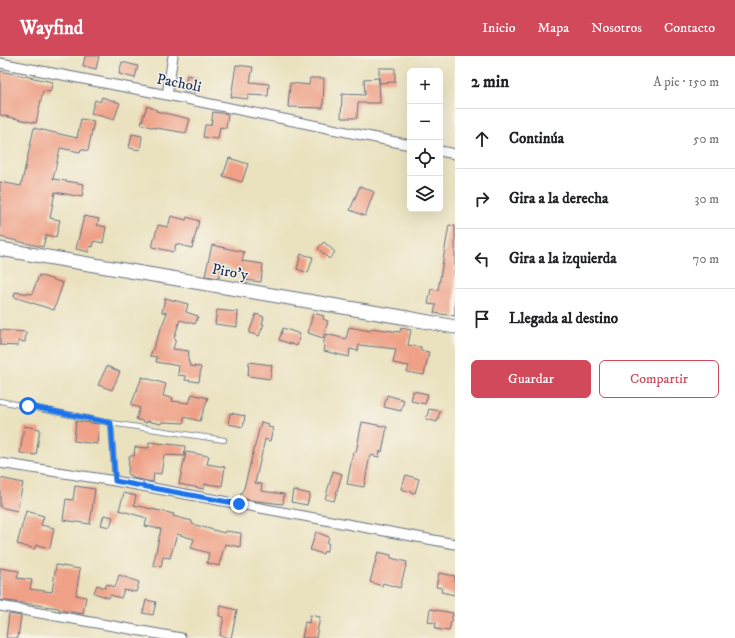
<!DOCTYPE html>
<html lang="es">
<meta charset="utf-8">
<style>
body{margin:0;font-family:"IM FELL DW Pica",serif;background:#f6f6f6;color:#202124}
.controls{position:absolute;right:12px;top:12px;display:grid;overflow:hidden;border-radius:6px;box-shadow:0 4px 16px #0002}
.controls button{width:36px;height:36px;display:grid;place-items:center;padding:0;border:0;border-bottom:1px solid #e0e0e0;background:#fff;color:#202124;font:20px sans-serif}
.stop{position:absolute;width:12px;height:12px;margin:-9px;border:3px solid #1a73e8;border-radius:50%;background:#fff}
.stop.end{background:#1a73e8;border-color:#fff;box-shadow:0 1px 4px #0008}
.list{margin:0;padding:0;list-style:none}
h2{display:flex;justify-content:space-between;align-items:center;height:52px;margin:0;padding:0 16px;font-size:17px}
h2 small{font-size:13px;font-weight:400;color:#757577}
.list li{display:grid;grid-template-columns:26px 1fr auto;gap:12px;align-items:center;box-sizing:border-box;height:60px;padding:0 16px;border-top:1px solid #e0e0e0}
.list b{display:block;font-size:15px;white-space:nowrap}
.list em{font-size:13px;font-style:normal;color:#757577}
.actions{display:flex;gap:8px;padding:12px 16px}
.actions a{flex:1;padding:9px 0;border:1px solid #d1495b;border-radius:6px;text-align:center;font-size:14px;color:#d1495b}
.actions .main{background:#d1495b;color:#fff}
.icon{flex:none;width:22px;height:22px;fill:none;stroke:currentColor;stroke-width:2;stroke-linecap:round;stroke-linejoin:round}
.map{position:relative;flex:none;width:455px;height:582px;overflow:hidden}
header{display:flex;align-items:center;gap:24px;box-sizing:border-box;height:56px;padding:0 20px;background:#d1495b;color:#fff}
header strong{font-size:19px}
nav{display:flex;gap:22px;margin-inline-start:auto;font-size:14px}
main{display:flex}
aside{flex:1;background:#fff}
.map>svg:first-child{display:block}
.building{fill:#efa086}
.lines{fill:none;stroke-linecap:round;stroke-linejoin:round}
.lane-casing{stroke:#636e80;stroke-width:6}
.street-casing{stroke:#636e80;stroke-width:11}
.secondary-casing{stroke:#636e80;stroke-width:15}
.lane{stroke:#fff;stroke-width:4.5}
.street{stroke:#fff;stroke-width:9}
.secondary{stroke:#fff;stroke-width:13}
.route{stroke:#1a73e8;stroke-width:5}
.labels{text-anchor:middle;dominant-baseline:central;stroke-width:3;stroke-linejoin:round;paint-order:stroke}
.street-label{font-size:15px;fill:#1b2f5e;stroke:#f7f3e8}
</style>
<header>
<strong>Wayfind</strong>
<nav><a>Inicio</a><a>Mapa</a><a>Nosotros</a><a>Contacto</a></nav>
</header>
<main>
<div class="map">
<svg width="455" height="582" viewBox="0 0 455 582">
<rect width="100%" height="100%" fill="#f7f3e8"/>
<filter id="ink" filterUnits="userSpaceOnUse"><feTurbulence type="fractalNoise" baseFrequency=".025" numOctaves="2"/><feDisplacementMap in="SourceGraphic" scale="8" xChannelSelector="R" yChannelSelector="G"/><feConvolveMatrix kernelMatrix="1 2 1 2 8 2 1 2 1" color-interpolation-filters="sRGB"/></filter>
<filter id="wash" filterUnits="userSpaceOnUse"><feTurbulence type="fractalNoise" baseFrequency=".012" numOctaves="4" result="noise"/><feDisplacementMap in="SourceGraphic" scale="16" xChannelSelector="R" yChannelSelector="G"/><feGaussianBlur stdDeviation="0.9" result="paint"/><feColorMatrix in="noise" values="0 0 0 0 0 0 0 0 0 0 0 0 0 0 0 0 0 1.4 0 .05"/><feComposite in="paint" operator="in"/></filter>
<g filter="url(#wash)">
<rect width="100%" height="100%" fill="#eae2bf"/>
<g id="blocks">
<path class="building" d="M 85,0 L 99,0 L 96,13 L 83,10 Z
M 122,6 L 138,10 L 135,22 L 119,18 Z
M 236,9 L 253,11 L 250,26 L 269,28 L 268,40 L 248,39 L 248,43 L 231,41 Z
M 379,12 L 395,12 L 395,26 L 379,27 Z
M 0,15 L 53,26 L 50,36 L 43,35 L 36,67 L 0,59 Z
M 187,19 L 198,22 L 195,37 L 184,35 Z
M 310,22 L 324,22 L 323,52 L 288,51 L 290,27 L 309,29 Z
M 379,22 L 380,47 L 358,47 L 357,62 L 341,62 L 342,38 L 365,39 L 364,23 Z
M 102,41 L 120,47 L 114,64 L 91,57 L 95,44 L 100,46 Z
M 147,50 L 157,54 L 156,55 L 190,63 L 186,77 L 151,71 L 141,68 Z
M 213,56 L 228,58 L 226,72 L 220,71 L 218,83 L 203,81 L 205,69 L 211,69 Z
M 81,63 L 94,65 L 88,95 L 81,93 L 80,96 L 60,92 L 53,123 L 84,128 L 82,141 L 55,136 L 50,162 L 60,164 L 56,181 L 46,179 L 43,191 L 0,181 L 0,126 L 21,130 L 34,72 L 77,82 Z
M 132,78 L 142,80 L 140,94 L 129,92 Z
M 229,102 L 248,108 L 242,126 L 223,120 Z
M 360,130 L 374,136 L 365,160 L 350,154 Z
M 84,160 L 99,163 L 97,169 L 106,171 L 103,187 L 94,185 L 93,191 L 90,190 L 89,196 L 76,193 Z
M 171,160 L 186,164 L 187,161 L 199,165 L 192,192 L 176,188 L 174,196 L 152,191 L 158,169 L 168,171 Z
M 449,169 L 455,170 L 455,260 L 434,257 L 436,249 L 428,248 L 431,233 L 438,234 Z
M 324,186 L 335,196 L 329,203 L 318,192 Z
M 212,189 L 244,196 L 242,205 L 263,208 L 261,226 L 244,224 L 245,217 L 222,209 L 219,222 L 205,220 Z
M 301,198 L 313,201 L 308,217 L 297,213 Z
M 39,219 L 63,227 L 54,254 L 14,241 L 15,236 L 32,238 Z
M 165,242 L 188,248 L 186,256 L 198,260 L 195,268 L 180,264 L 174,282 L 176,283 L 173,293 L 189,295 L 188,303 L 190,310 L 201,311 L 199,326 L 185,324 L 186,320 L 178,319 L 179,310 L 156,306 L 157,301 L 150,300 L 167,257 L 162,256 Z
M 217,254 L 238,256 L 237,271 L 215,268 Z
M 313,257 L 324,260 L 323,263 L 328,265 L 323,282 L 308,277 Z
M 256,258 L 264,261 L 262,268 L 264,268 L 259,280 L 249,277 Z
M 349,271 L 370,275 L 371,272 L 400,276 L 401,272 L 411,274 L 408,289 L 421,291 L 421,295 L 429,296 L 424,319 L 407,316 L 409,310 L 393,307 L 396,293 L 359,289 L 358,295 L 350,293 L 349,301 L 324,295 L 325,290 L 323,289 L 326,278 L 346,283 Z
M 283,272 L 300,278 L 297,290 L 279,284 Z
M 0,274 L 26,276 L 25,286 L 18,285 L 18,290 L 0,289 Z
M 249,306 L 272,309 L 270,323 L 248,320 Z
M 107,310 L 120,316 L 112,334 L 98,329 Z
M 142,321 L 166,328 L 163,340 L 173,342 L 172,345 L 189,347 L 192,338 L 208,342 L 200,365 L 184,361 L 184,367 L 162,366 L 161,368 L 147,365 L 147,367 L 136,363 L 140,352 L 131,349 Z
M 413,335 L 428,338 L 425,348 L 411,345 Z
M 387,339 L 404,344 L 401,355 L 384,351 Z
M 429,353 L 440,355 L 437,366 L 426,363 Z
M 230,357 L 245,360 L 243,371 L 228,368 Z
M 76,365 L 99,368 L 97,388 L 74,385 Z
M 261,366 L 269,368 L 268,371 L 273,372 L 270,385 L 265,383 L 255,427 L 262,428 L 261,435 L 284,438 L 283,448 L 249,444 L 241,442 L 242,441 L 240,440 L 244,432 Z
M 362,366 L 387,371 L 382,396 L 380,395 L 379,401 L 370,399 L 364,431 L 347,428 L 353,396 L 356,396 Z
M 24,370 L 40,373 L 36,399 L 20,397 Z
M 149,386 L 185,390 L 184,400 L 164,399 L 161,418 L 154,417 L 153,426 L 133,422 L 133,420 L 128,419 L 129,400 L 134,400 L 135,391 L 149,392 Z
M 186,396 L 209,400 L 207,408 L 225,411 L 222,430 L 205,428 L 204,433 L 179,428 Z
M 333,415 L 342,418 L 334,445 L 325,443 Z
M 406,419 L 419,423 L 415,437 L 401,433 Z
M 0,422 L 23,427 L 17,455 L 0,451 Z
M 75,430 L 95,433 L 90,468 L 63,464 L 66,443 L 73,444 Z
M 293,434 L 310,438 L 307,449 L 291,446 Z
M 124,437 L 136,440 L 134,449 L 174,458 L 173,460 L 192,465 L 192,468 L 224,477 L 225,475 L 241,477 L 240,491 L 225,488 L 219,510 L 207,507 L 209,497 L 191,492 L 194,483 L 177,478 L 170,502 L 163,501 L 161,511 L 153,509 L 161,473 L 145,470 L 147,462 L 119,454 Z
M 26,455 L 44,460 L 41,469 L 54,472 L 50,492 L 36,489 L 35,493 L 17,488 Z
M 104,459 L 113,461 L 110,471 L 101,469 Z
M 316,476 L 329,481 L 327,487 L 329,488 L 326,496 L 324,495 L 323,498 L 310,494 Z
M 378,496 L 391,499 L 391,502 L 407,506 L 400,532 L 383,527 L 382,530 L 370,526 Z
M 56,509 L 80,513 L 76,539 L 86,541 L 83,558 L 59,554 L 59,552 L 0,544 L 0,512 L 19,515 L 17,522 L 32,524 L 30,533 L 52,536 Z
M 439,517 L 455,520 L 455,539 L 441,536 L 442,532 L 436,531 Z
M 119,519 L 139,526 L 136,536 L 124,534 L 121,542 L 110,539 L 109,542 L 94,537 L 97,529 L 105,532 L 107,528 L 115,531 Z
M 146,544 L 156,546 L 153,559 L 143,557 Z
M 221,550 L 237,554 L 231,582 L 220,580 L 224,561 L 219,560 Z
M 430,553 L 453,557 L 449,575 L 435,573 L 436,567 L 428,566 Z
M 9,558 L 21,560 L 18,582 L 6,582 Z
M 310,559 L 320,561 L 316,582 L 302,582 L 305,566 L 309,567 Z"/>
</g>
</g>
<g filter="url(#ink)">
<use href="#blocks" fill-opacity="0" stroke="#636e80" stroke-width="1"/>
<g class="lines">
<defs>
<path id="lane" d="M 0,345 L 111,367 L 224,384
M 111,367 L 115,425"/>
<path id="street" d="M 0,7 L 167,39 L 410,89
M 167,39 L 173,0
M 440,95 L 455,98
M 0,407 L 115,425 L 455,488
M 0,550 L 181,582"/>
<path id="secondary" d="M 0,193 L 402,261 L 455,271"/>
</defs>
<use href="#lane" class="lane-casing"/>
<use href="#street" class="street-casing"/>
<use href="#secondary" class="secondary-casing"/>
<use href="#lane" class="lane"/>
<use href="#street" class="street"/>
<use href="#secondary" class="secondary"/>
</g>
</g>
<g class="lines" filter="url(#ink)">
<path class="route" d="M 28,350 L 111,367 L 115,425 L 239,448"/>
</g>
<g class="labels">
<g class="street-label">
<text transform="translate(179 27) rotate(11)">Pacholi</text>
<text transform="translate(230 216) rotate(10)">Piro'y</text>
</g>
</g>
</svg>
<div class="controls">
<button>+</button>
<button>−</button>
<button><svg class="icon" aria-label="locate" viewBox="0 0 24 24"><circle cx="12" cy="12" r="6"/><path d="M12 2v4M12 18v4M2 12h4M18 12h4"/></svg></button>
<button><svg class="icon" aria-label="layers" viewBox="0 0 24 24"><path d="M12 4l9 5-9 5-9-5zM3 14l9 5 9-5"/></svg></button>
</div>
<div class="stop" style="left:28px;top:350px"></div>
<div class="stop end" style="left:239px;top:448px"></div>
</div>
<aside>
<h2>2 min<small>A pie · 150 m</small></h2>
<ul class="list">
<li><svg class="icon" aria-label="ahead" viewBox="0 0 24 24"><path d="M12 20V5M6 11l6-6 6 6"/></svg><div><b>Continúa</b></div><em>50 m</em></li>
<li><svg class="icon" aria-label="right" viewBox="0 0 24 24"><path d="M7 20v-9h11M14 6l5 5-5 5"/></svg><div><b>Gira a la derecha</b></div><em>30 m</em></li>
<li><svg class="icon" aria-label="left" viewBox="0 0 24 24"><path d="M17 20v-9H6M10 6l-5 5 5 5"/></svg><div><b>Gira a la izquierda</b></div><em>70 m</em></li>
<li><svg class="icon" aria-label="arrive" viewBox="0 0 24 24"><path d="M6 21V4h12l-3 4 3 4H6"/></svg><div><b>Llegada al destino</b></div></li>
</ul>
<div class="actions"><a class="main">Guardar</a><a>Compartir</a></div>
</aside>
</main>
